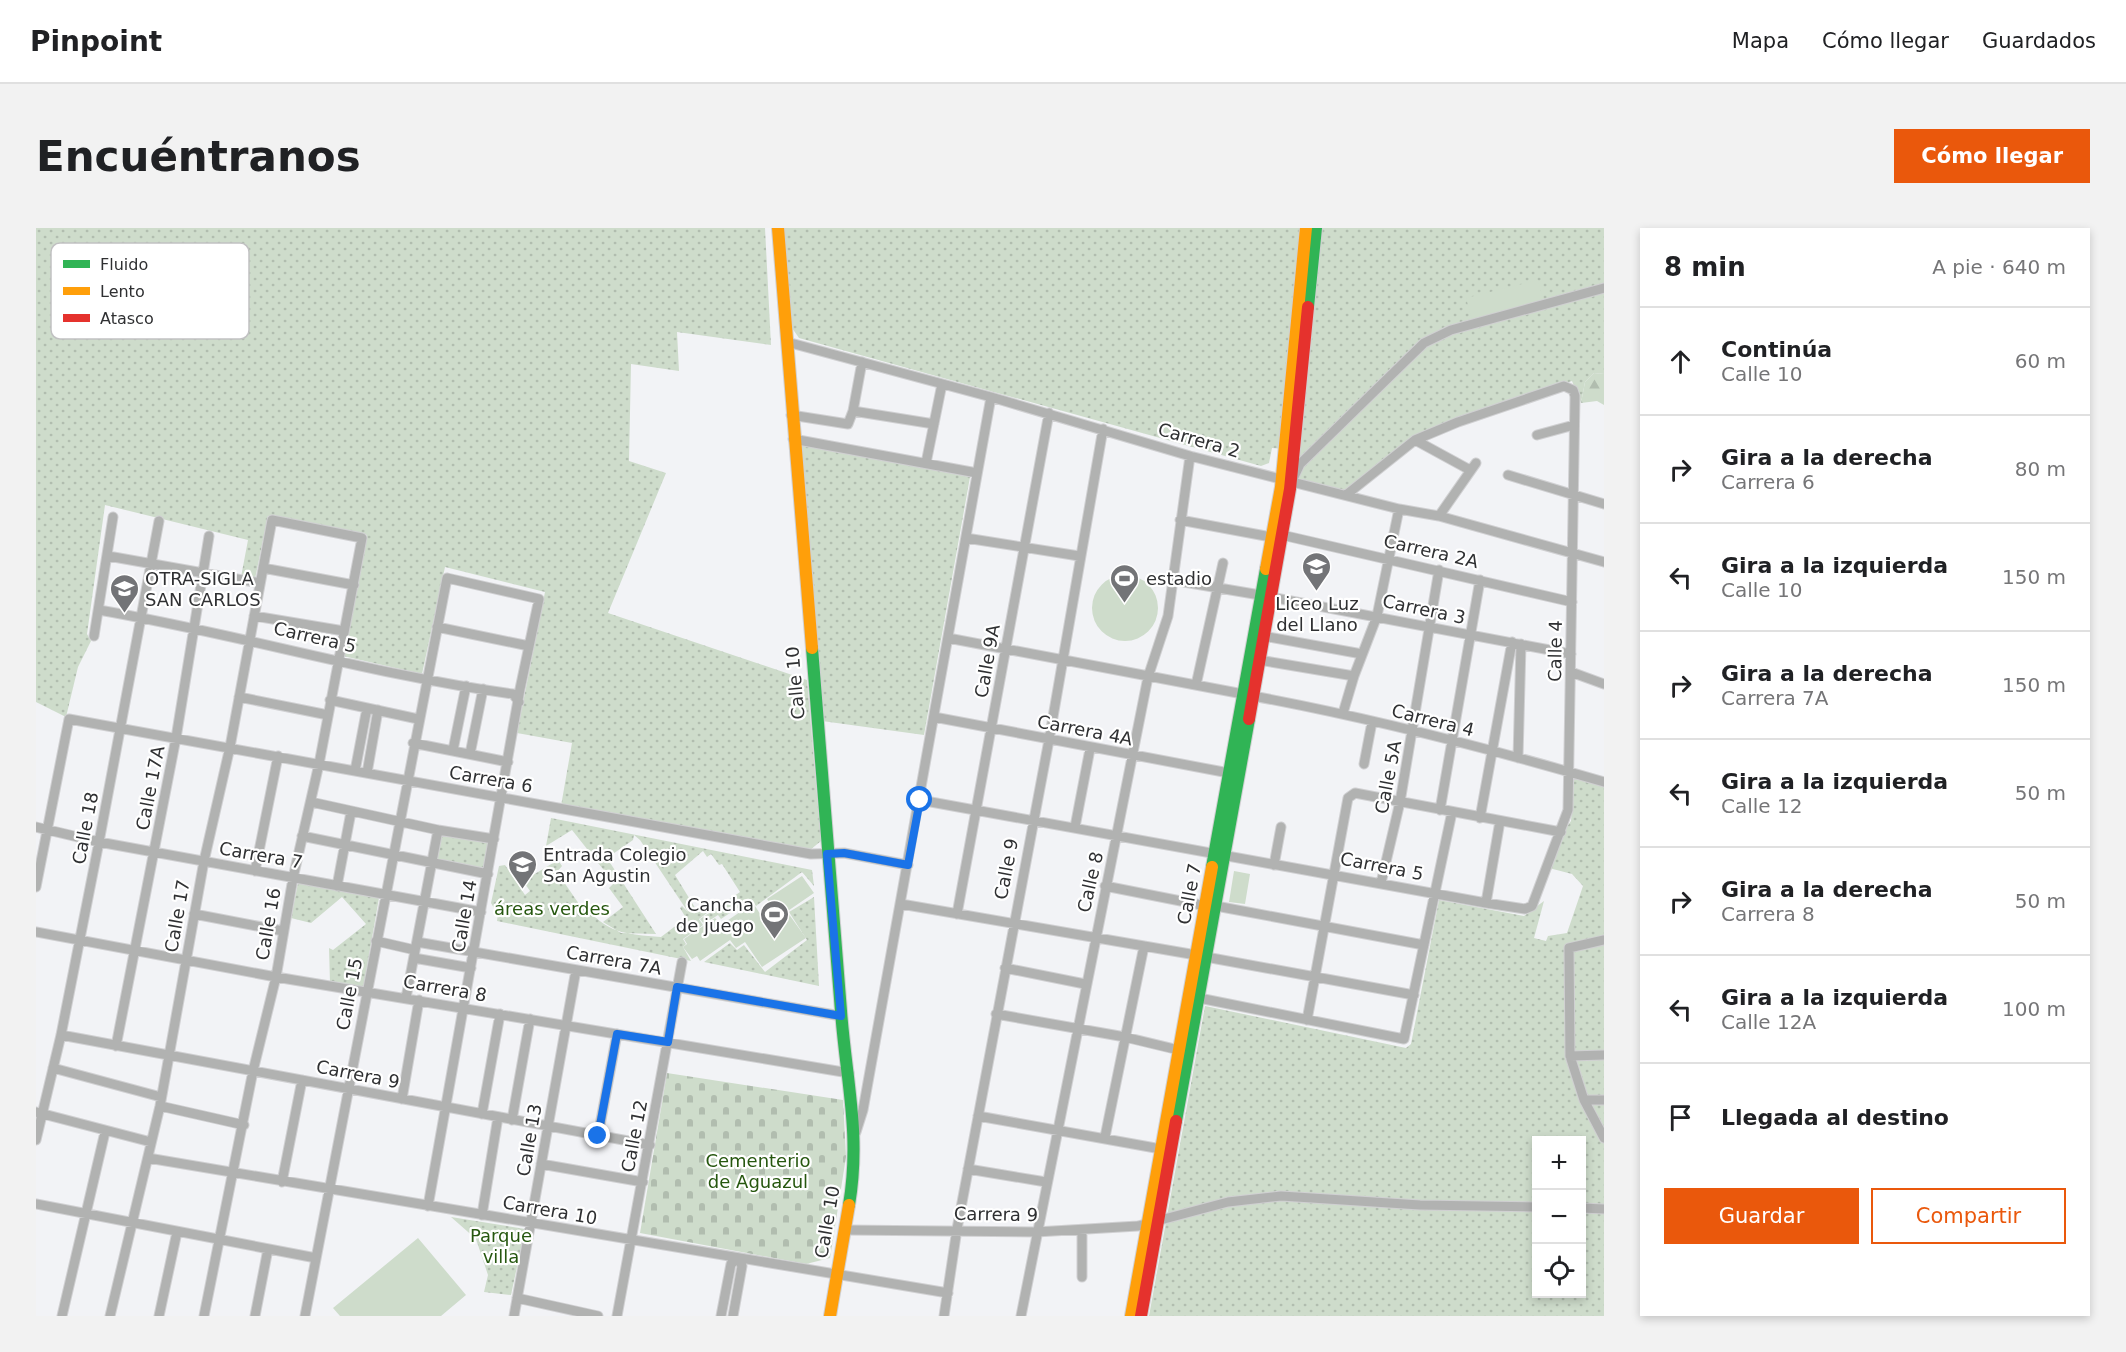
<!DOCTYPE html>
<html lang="es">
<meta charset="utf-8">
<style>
body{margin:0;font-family:"DejaVu Sans",sans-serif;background:#f2f2f2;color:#202124}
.controls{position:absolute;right:18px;bottom:18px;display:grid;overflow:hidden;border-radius:0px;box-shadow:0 3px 9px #0003}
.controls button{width:54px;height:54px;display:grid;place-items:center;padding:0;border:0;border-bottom:2px solid #e0e0e0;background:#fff;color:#202124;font:30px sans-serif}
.stop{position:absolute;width:18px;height:18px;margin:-14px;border:4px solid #1a73e8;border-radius:50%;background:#fff}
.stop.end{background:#1a73e8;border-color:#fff;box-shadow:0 2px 6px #0008}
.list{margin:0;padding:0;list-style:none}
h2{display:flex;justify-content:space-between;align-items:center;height:78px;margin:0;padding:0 24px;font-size:26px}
h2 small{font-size:20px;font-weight:400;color:#757577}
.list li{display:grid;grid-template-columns:39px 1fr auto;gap:18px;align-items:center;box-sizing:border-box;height:108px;padding:0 24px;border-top:2px solid #e0e0e0}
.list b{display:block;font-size:22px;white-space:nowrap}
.list p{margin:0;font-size:20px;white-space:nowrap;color:#757577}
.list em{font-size:20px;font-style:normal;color:#757577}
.actions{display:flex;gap:12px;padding:18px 24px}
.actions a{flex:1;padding:14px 0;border:2px solid #ea580c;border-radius:0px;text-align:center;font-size:21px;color:#ea580c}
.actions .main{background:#ea580c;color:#fff}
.icon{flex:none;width:33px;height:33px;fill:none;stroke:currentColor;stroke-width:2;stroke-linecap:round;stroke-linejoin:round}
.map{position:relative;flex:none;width:1568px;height:1088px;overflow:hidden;border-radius:0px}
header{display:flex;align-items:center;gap:36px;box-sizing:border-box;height:84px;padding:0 30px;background:#fff;border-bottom:2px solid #e0e0e0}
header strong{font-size:28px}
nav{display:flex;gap:33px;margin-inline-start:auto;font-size:21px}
.intro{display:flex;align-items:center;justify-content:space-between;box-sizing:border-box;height:144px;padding:0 36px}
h1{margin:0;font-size:42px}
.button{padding:15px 27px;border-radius:0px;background:#ea580c;color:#fff;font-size:21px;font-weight:700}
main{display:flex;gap:36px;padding:0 36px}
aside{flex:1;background:#fff;border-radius:0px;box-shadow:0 3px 9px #0003}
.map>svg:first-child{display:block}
.grass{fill:url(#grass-dots);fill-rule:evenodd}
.forest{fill:url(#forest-firs)}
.cemetery{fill:url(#cemetery-stones)}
.pitch{fill:#cedccb}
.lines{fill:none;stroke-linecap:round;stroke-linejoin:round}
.street-casing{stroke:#d0d0d2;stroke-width:11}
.fast-casing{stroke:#d0d0d2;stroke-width:14}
.slow-casing{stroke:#d0d0d2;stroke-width:14}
.jam-casing{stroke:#d0d0d2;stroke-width:14}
.street{stroke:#b1b2b1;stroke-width:9}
.fast{stroke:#30b455;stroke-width:12}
.slow{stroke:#ff9f0a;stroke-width:12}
.jam{stroke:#e5322d;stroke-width:12}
.route{stroke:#1a73e8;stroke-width:8}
.labels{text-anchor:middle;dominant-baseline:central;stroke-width:4.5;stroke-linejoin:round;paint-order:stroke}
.street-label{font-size:18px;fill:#2f3032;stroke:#fff}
.poi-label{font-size:18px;fill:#2f3032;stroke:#fff;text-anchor:start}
.park-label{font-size:18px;fill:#26570f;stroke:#fff}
.key{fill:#fff;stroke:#c1c1c2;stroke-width:1.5}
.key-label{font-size:16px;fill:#2f3032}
</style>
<header>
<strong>Pinpoint</strong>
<nav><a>Mapa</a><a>Cómo llegar</a><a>Guardados</a></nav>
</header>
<div class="intro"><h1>Encuéntranos</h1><a class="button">Cómo llegar</a></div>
<main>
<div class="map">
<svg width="1568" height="1088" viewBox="0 0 1568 1088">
<defs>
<pattern id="grass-dots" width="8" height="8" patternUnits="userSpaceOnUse" patternTransform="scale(1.5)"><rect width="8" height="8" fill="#cedccb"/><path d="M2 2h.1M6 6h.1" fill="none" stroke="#b1bdaf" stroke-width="1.8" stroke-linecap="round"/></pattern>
<pattern id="forest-firs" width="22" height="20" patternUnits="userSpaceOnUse" patternTransform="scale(1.5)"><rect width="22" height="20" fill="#cedccb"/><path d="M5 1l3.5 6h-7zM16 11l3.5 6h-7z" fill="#b1bdaf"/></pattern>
<pattern id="cemetery-stones" width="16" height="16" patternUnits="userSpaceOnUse" patternTransform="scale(1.5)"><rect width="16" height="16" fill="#cedccb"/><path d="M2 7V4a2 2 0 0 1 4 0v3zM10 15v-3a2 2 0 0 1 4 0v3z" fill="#b1bdaf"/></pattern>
</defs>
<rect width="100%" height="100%" fill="#f2f3f6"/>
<path class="grass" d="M 0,0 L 729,0 L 735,117 L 641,104 L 643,143 L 595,136 L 593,233 L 630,245 L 572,385 L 771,452 L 785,613 L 774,622 L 525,578 L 536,515 L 481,505 L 509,364 L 409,339 L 386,446 L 307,428 L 331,307 L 232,288 L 219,351 L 205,349 L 212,312 L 69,277 L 51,406 L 55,413 L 42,439 L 30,489 L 0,474 Z
M 747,0 L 1568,0 L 1568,146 L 1558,145 L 1549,154 L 1545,175 L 1536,153 L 1421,190 L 1377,209 L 1309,263 L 1258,251 L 1261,222 L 1236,220 L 1233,235 L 1225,238 L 763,110 L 756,100 Z
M 762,215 L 934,249 L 888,507 L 786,493 Z
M 1538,549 L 1568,557 L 1568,1088 L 1113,1088 L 1169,778 L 1370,820 L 1375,816 L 1403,672 L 1488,688 L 1508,673 L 1498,710 L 1510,713 L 1512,708 L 1531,705 L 1547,658 L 1536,646 L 1513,640 L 1527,604 L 1535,593 ZM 1500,912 L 1546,912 L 1546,1066 L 1500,1066 Z
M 515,590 L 776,642 L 778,658 L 766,644 L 720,678 L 715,671 L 685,691 L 682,687 L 668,696 L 664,691 L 704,664 L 686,636 L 683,637 L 675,626 L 671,629 L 667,623 L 639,647 L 661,683 L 671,677 L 675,682 L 663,691 L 667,697 L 647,711 L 650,716 L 647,719 L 655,733 L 461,693 L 462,685 L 466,682 L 461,685 L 455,675 L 463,638 L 469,637 L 489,667 L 494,663 L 487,653 L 522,632 L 526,638 L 521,644 L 543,676 L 547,675 C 570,706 589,706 625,709 L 650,690 L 644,680 L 646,678 L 652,684 L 604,612 L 598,607 L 597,612 L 571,630 L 620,706 L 585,705 L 567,694 L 587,679 L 573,660 L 578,655 L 536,602 L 510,618 Z
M 404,605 L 456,614 L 449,643 L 398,634 Z
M 262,655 L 343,670 L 327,761 L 294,755 L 293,720 L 297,722 L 330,696 L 306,669 L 275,695 L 255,690 Z
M 778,669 L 783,758 L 668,734 L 694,715 L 701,722 L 708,717 L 729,744 L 771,712 L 753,684 Z
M 415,989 L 489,1001 L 475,1067 L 448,1064 L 452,1047 L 440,1011 Z"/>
<path class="forest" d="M 1558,145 L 1568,146 L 1568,177 L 1561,173 L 1545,175 L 1549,154 Z"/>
<path class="cemetery" d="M 631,845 L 807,872 L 810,929 L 794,1030 L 770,1036 L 604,1005 Z"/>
<path class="pitch" d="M 1502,52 L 1508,75 L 1437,95 L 1430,70 Z
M1056 380a33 33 0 1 1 66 0a33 33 0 1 1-66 0Z
M 1198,643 L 1214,646 L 1209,676 L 1193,674 Z
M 766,648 L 778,665 L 743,689 L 731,671 Z
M 717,675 L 732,698 L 752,685 L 770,710 L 726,739 L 709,714 L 700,720 L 694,712 L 664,733 L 661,728 L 656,731 L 647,719 L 651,716 L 648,711 L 679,690 L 685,697 Z
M 382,1010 L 430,1067 L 405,1088 L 304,1088 L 297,1080 Z"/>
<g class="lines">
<defs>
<path id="street" d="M 751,114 L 955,169 L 1154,228 L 1363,281 L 1403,288 L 1568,334
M 817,183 L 898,196
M 755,187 L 812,196 L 817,183 L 826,134
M 1501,207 L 1538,197
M 757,211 L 941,245
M 1379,212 L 1434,242
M 890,235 L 906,156
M 1472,247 L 1568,276
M 1257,251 L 1264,236 L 1388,115 L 1415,102 L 1568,60
M 1403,288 L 1440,235
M 1144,292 L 1235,309
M 1246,307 L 1536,374
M 930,310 L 1043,328
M 72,328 L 224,355
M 227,340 L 318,357
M 1136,352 L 1224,367
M 1234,369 L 1535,426
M 63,382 C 202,406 338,447 477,466 L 483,474
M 218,388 L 308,403
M 401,399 L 493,418
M 58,408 L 77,289
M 1227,408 L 1326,426
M 912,410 L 1207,466
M 1223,432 L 1318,448
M 1535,444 L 1568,456
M 1160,457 L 1187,335
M 1217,468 C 1335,490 1452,520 1568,554
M 203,469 L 292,487
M 294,472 L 382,491
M 1307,485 L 1318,448 L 1341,388 L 1363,281
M 898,489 L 1193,545
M 377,515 L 472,534
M 417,522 L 430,458
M 434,526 L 447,461
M 1482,530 L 1485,416
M 1328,536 L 1336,494
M 319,543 L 331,480
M 331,545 L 342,482
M 884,572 L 1450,675 L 1489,681 L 1496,678 L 1532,582 L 1539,168 L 1537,162 L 1528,158 L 1422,194 L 1379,212 L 1310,267
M 275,574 L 402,602 L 458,611
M 1404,582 L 1444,352
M 1444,590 L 1476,414
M 0,599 L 63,614 L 445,684
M 1039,599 L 1054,521
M 266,608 L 452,646
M 1238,637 L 1245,599
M 219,643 L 242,528
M 1345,655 L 1364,574 L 1403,342
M 301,658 L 315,584
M 1069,658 L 1170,678
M 0,659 L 33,491 L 775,626 L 808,625 L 872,637
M 1450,675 L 1464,593
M 865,676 L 1160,727
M 1180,678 L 1388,717
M 158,686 L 247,703
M 921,686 L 1013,185
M 0,704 L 240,749 L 813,845
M 1568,712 L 1533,720 L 1534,828 L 1548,872 L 1568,910
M 340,713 L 379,722
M 381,714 L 805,788
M 1170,729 L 1378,767
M 378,730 L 435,740
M 969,740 L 1049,756
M 370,770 L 402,602
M 1163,770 L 1368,811 L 1416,584
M 960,786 L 1089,809 L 1143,822
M 1271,792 L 1312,570 L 1319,565 L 1525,604
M 25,807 L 614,917
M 80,818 L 140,510 L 173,308
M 1534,828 L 1568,827
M 17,840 L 125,869
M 366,871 L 383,772
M 1548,872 L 1568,872
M 124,878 L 208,897
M 0,884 L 115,914
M 446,886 L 464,786
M 942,888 L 1125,921
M 476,892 L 494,791
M 820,904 L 827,882 L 955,169
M 562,908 L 581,806
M 1069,909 L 1108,718
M 0,912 L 25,807 L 63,614 L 123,293
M 112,930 L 912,1065
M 505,936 L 607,954
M 932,941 L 1010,954
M 246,954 L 266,852
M 0,976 L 280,1030
M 1546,980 L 1568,981
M 446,987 L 462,889
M 809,1002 L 1000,1004 L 1102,998 L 1192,974 L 1245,968 L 1384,977 L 1500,979
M 1046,1003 L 1046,1049
M 481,1070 L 562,1088
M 26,1088 L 69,904
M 74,1088 L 124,878 L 168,633 L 194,519 L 236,292 L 326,310 L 283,536 L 257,650 L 240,749 L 217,843 L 168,1088
M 123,1088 L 141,1004
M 219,1088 L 232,1021
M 269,1088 L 411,350 L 503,371 L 484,461 L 392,978
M 478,1088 L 540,742
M 581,1088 L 646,734
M 685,1088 L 695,1036 L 702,1030 L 706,1038 L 697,1088
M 908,1088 L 921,1001 L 1013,512 L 1067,201
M 985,1088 L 1112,449 L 1132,388 L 1154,228"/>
<path id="fast" d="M 1272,79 L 1280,0
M 776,420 C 785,541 795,662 805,783 C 810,852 825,906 813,977
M 1176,639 L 1230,341
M 1140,893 L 1213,491"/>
<path id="slow" d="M 742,0 L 776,420
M 1230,341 L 1245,259 L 1270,0
M 794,1088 L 813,977
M 1095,1088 L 1176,639"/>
<path id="jam" d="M 1213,491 L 1254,261 L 1272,79
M 1105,1088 L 1140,893"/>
</defs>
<use href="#street" class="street-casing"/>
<use href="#fast" class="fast-casing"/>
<use href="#slow" class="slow-casing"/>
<use href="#jam" class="jam-casing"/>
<use href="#street" class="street"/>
<use href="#fast" class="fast"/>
<use href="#slow" class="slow"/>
<use href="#jam" class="jam"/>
</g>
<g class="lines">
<path class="route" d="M 562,908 L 581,806 L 632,814 L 641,759 L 805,788 L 791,626 L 808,625 L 872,637 L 884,572"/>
</g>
<defs>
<symbol id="school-pin" viewBox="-11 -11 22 30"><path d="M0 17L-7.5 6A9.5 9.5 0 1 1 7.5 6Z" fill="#737477" stroke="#fff"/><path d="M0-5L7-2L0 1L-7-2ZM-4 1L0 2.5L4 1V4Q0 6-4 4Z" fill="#fff"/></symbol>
<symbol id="stadium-pin" viewBox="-11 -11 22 30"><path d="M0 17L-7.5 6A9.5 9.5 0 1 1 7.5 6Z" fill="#737477" stroke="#fff"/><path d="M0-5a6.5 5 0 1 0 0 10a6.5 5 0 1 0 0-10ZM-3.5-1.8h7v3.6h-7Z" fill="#fff"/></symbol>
<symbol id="university-pin" viewBox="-11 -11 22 30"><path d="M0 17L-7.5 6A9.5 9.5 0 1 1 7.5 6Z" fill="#737477" stroke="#fff"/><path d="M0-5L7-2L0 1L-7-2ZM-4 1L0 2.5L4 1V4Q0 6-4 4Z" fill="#fff"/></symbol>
</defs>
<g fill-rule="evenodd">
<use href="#school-pin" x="1264" y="322" width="33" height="45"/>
<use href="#stadium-pin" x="1072" y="334" width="33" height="45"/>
<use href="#school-pin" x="72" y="344" width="33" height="45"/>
<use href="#university-pin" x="470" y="620" width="33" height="45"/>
<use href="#stadium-pin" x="722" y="670" width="33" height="45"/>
</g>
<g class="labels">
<g class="street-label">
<text transform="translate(1163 212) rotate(16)">Carrera 2</text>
<text transform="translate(1395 323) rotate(13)">Carrera 2A</text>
<text transform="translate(1388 381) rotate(12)">Carrera 3</text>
<text transform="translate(279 409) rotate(13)">Carrera 5</text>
<text transform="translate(1519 423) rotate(-89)">Calle 4</text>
<text transform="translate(951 433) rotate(-80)">Calle 9A</text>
<text transform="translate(759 455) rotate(-95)">Calle 10</text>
<text transform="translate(1397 492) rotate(14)">Carrera 4</text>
<text transform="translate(1049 502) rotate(11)">Carrera 4A</text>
<text transform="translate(1352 549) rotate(-79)">Calle 5A</text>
<text transform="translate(455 551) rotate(10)">Carrera 6</text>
<text transform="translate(114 560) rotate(-79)">Calle 17A</text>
<text transform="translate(49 600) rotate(-79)">Calle 18</text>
<text transform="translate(225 627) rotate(10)">Carrera 7</text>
<text transform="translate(1346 638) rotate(11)">Carrera 5</text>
<text transform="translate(970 641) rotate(-79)">Calle 9</text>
<text transform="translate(1054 654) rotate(-77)">Calle 8</text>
<text transform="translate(1153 666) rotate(-79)">Calle 7</text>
<text transform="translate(141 688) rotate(-80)">Calle 17</text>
<text transform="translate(428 688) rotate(-80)">Calle 14</text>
<text transform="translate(232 696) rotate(-80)">Calle 16</text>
<text transform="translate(578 732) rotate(10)">Carrera 7A</text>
<text transform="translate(409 760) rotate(10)">Carrera 8</text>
<text transform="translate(313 766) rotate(-79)">Calle 15</text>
<text transform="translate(322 846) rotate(11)">Carrera 9</text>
<text transform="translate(598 908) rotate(-79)">Calle 12</text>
<text transform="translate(493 912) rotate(-80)">Calle 13</text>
<text transform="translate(514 982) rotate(10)">Carrera 10</text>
<text transform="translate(960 986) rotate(1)">Carrera 9</text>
<text transform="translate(791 994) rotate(-80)">Calle 10</text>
</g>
<g class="poi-label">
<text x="109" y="350">OTRA-SIGLA<tspan x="109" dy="21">SAN CARLOS</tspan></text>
<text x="1110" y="350">estadio</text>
<text x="1281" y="375" text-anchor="middle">Liceo Luz<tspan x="1281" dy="21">del Llano</tspan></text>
<text x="507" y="626">Entrada Colegio<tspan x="507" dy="21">San Agustin</tspan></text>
<text x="718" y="676" text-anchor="end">Cancha<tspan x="718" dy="21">de juego</tspan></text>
</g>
<g class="park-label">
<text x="516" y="680">áreas verdes</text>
<text x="722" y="932">Cementerio<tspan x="722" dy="21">de Aguazul</tspan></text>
<text x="465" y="1007">Parque<tspan x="465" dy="21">villa</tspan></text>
</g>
</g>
<rect x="15" y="15" width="198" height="96" rx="9" class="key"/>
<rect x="27" y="32" width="27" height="8" fill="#30b455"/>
<rect x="27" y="59" width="27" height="8" fill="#ff9f0a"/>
<rect x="27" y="86" width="27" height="8" fill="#e5322d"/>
<g class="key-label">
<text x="64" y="42">Fluido</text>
<text x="64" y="69">Lento</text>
<text x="64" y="96">Atasco</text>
</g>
</svg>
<div class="controls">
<button>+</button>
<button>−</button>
<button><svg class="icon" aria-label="locate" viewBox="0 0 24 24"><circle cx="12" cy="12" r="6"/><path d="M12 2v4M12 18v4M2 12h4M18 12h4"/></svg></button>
</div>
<div class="stop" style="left:884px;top:572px"></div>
<div class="stop end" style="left:562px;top:908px"></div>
</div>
<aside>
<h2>8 min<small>A pie · 640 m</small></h2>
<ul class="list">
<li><svg class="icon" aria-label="ahead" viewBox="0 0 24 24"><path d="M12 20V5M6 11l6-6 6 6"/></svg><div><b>Continúa</b><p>Calle 10</p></div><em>60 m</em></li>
<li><svg class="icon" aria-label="right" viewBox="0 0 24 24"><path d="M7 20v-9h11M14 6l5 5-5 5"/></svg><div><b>Gira a la derecha</b><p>Carrera 6</p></div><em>80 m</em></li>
<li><svg class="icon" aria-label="left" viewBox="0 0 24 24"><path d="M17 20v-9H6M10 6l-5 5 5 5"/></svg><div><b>Gira a la izquierda</b><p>Calle 10</p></div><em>150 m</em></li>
<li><svg class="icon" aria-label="right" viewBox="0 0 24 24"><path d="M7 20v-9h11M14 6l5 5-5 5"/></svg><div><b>Gira a la derecha</b><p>Carrera 7A</p></div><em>150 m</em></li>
<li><svg class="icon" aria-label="left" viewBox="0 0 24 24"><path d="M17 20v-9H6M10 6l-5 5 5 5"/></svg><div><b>Gira a la izquierda</b><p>Calle 12</p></div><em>50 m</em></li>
<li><svg class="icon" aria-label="right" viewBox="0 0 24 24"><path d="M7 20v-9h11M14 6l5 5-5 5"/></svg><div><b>Gira a la derecha</b><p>Carrera 8</p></div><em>50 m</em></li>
<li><svg class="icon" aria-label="left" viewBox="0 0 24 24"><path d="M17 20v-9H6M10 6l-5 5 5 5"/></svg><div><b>Gira a la izquierda</b><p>Calle 12A</p></div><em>100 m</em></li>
<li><svg class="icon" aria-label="arrive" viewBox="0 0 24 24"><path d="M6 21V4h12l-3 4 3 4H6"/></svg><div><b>Llegada al destino</b></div></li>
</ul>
<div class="actions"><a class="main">Guardar</a><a>Compartir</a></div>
</aside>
</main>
